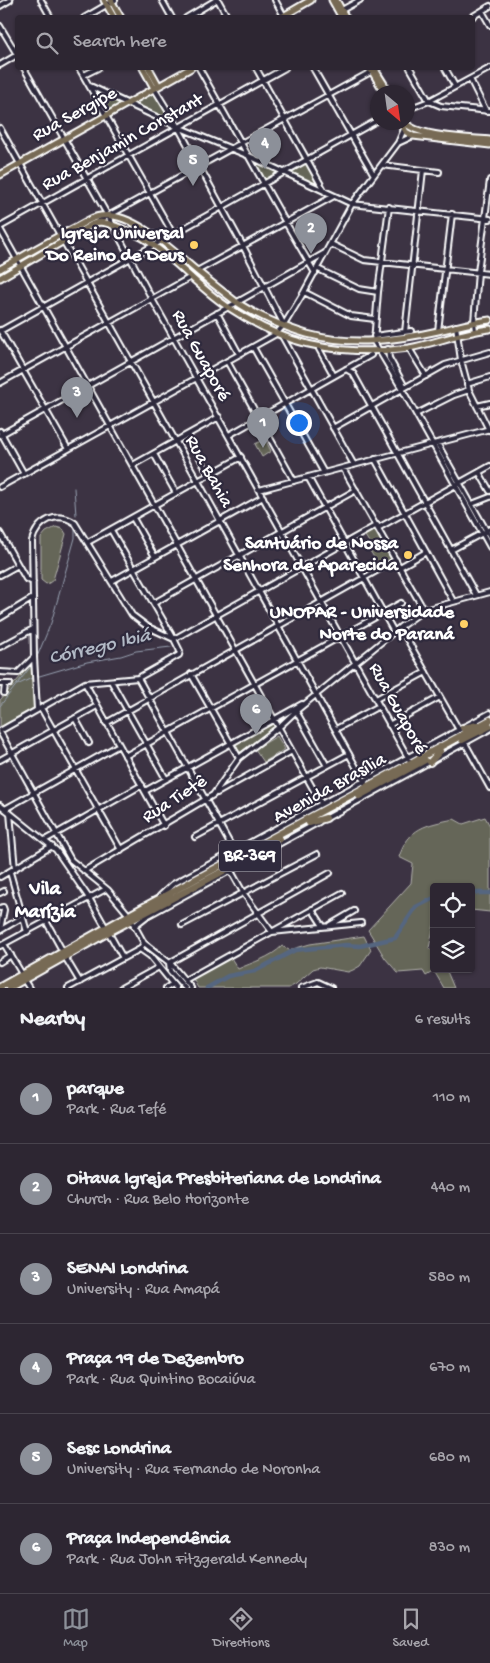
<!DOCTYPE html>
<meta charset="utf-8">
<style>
body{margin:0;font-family:"Gochi Hand",sans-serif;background:#352e3a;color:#f1f3f6}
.controls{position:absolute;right:15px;bottom:15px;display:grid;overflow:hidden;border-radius:5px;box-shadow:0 1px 4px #0004}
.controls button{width:45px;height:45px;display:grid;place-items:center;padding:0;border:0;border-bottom:1px solid #48434d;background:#2d2632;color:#f1f3f6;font:25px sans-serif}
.compass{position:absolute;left:370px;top:85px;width:45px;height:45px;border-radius:50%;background:#2d2632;box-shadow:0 1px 4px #0004;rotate:151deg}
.you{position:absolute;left:298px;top:422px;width:18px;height:18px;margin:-12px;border:4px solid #fff;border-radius:50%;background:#1a73e8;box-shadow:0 0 0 8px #1a73e833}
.badge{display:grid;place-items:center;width:32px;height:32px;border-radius:50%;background:#8c9099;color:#fff;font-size:16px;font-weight:700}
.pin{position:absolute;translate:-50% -41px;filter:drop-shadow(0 1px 2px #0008)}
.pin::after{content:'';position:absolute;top:26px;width:18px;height:15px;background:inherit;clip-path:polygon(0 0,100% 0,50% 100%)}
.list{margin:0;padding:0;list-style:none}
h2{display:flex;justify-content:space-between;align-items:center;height:65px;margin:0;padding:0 20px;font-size:21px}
h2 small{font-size:16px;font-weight:400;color:#a7a5ac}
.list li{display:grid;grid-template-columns:32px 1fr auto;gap:15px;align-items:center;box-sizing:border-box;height:90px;padding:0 20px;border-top:1px solid #48434d}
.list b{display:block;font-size:19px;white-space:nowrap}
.list p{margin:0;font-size:16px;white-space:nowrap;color:#a7a5ac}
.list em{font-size:16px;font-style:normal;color:#a7a5ac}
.icon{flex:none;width:28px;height:28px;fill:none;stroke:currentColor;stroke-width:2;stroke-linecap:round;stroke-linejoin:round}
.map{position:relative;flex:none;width:490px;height:988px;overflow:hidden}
.search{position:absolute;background:#2d2632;box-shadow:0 1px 4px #0004;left:15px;right:15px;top:15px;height:55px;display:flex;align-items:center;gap:12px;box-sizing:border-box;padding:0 18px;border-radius:5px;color:#a7a5ac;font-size:19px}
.sheet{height:605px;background:#2d2632}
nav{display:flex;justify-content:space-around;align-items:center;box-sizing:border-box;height:70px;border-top:1px solid #48434d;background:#2d2632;font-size:14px;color:#a7a5ac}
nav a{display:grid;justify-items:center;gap:2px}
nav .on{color:#8c9099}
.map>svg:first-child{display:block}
.green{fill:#656658;stroke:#b2b2ac}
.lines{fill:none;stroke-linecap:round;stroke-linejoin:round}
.stream{stroke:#99a3b3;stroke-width:1}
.river{stroke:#556680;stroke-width:4.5}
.minor-casing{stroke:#fff;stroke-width:8}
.major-casing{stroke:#fff;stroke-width:9}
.highway-casing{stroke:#fff;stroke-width:10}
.minor{stroke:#2f2a3d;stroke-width:4}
.major{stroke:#776a54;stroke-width:5}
.highway{stroke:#776a54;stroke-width:6}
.poi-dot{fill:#ffd166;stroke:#2f2a3d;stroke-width:2}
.labels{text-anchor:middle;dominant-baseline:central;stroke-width:4.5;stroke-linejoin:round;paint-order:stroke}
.shield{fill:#2f2a3d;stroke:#c1bfc5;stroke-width:1}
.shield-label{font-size:18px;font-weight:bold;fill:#fff}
.street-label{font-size:19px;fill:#fff;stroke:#2f2a3d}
.poi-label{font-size:19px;font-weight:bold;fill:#fff;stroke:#2f2a3d;text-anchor:end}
.water-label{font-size:20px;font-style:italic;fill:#b2bac6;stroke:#2f2a3d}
.neighbourhood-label{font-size:20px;font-weight:bold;fill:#fff;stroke:#2f2a3d}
</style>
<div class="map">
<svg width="490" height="988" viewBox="0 0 490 988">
<rect width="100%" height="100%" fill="#3c3343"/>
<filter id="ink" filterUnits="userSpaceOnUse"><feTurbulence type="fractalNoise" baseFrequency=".02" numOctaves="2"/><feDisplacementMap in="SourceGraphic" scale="10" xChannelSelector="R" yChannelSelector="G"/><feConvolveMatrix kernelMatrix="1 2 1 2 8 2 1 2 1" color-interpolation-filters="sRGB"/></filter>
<g filter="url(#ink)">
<path class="green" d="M 96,91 L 123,104 L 108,112 Z
M 153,92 L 173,122 L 133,103 Z
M 307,161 L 320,186 L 289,172 Z
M 258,163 L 281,173 L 265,182 L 256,165 Z
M 265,439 L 271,451 L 262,457 L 255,444 Z
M 56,527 L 63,529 L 66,534 L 53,580 L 49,583 L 46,584 L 41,580 L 41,538 L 46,532 Z
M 374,529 L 391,559 L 379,566 L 369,549 L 372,547 L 364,534 Z
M 32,661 L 35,707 L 0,727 L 0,700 L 22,675 L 20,672 Z
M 272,723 L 274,725 L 273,728 L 241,752 L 238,750 L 236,743 Z
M 277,736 L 285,749 L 264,762 L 255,749 Z
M 485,817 L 490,826 L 490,912 L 471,910 L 471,887 L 434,887 L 434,924 L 429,948 L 434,951 L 434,969 L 446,969 L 454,988 L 444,988 L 434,971 L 426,976 L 423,971 L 398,973 L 385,958 L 368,930 L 411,883 L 413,864 L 399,857 C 409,827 426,825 454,819 L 463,824 Z
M 364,936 L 371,950 L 360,966 L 353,970 L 348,972 L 320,967 L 313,969 L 296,984 L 289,988 L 198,988 L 193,979 L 231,958 L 238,969 C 253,962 270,958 282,946 L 289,950 L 310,944 Z"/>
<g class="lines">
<path class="stream" d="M 74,488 L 76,515
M 37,657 L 51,623 L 75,538 L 75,529
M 36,677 L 87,662 L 121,656 L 136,651 L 171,647
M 17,685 L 32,678
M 0,706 L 32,665"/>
<path class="river" d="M 471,893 L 490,893
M 207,988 L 228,976 L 255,971 L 295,950 L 346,945 L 360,946 L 395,938 L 416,907 L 434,898"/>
<defs>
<path id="minor" d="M 41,0 L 51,18
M 162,0 L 172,18
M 218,0 L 228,18
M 275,0 L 285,18
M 0,6 L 10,0
M 340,11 L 360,0
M 482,11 L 490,25
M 84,18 L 115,0
M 186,18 L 216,0
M 470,18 L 490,6
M 0,26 L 18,56
M 0,65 L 17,55
M 24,68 L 108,216 L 152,299 L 415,770
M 79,68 L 173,234
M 199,68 L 286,223 L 315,273
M 256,68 L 325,192
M 313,68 L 374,175
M 410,68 L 429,101
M 445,68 L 455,86
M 84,75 L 98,68
M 470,79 L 486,111
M 90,86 L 178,127 L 249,156 L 352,204 L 490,219
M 154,88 L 178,127 L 243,246 L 284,325
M 429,101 L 441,106 L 490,111
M 408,109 L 429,101 L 490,68
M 0,128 L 198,481 L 371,794
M 400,142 L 413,136
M 382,165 L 439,172
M 389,207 L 378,292 L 374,342 L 402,389 L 490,547
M 97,222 L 378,68
M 0,227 L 285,68
M 0,229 L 321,803
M 331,244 L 364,260 L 490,274
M 318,269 L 359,289 L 378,292
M 197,271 L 334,196
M 304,292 L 351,316 L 375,319
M 217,313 L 239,354
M 456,326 L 461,360 L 469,390 L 489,430
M 0,330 L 68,449
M 0,331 L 378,120
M 438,331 L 452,214
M 475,331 L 474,322 L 478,272 L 490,180
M 405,332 L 423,170
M 282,336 L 354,465
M 374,336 L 411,331
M 253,347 L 324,473
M 409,348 L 426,376
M 319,349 L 334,376
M 388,349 L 389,358 L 405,387
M 227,361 L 294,481
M 346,369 L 353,373 L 476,595
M 0,383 L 191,277
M 467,384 L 490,377
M 477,406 L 490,403
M 416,414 L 454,395 L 469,390
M 333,428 L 445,365 L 490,352
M 0,431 L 24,474
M 0,435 L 325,253
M 188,435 L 209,475
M 229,435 L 371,355
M 437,443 L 490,537
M 154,454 L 176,493
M 375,459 L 453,601
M 133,465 L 219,417
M 343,468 L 424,610
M 479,472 L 490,491
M 308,477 L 394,632
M 0,487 L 276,334 L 284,325 L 304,292 L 352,204 L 398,143 L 404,129
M 259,490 L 490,429
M 472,504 L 490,497
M 133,518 L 155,557
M 378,528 L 490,466
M 0,533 L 26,579 L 33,582
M 88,542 L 241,457
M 451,550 L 490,529
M 400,567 L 426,552
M 0,575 L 18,565
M 112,581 L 263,497
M 154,603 L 356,490
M 0,618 L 33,598
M 400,627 L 459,730
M 174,639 L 377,525
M 0,647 L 33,629
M 0,672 L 18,673 L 34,657
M 191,674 L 239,758
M 138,678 L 234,851
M 111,681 L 166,779
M 85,683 L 164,826
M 0,684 L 10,684
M 4,693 L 5,684
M 376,699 L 426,672
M 41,708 L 121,850
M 37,710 L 34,657 L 32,541 C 37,521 57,510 75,523 L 132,615 L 148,627 L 174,639
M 296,711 L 327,766
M 75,718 L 89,743
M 106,723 L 396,560
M 389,725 L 440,697
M 336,729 L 379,706
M 0,731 L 85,683 L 138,678 L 179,655 L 180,651 L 174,639 L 111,530
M 0,732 L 71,860 L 108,890 L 128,914 L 144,943 L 171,964 L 191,988
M 465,743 L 490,788
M 125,756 L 401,603
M 0,760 L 97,706
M 145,791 L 302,704
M 217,793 L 292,751
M 0,805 L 56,850 L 89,898 L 123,958
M 5,809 L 119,745
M 10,813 L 15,869
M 325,819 L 490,729
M 195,837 L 349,754
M 45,840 L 142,785
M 84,871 L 213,795 L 239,758 L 279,727 L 296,711 L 400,627 L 424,610 L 490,592
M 231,871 L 244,894 L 272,932 L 361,923
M 10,872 L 27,932
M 0,877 L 52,846
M 0,893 L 4,891
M 160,896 L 173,884 L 490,713
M 0,908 L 3,907 L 4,910 L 0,930
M 312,909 L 323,926
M 46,921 L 63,952
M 182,925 L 317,854
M 330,925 L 354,911
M 134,926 L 147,916 L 319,822
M 1,930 L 23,917
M 4,944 L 22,974
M 0,946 L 106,889
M 140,949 L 150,956 L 176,988
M 65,957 L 80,982
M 0,962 L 11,955
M 169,963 L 330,873
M 169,963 L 170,971 L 185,988
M 24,980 L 29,988
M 185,980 L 342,893
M 68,988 L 140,949 L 144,943
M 121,988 L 159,967
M 166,988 L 173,984
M 301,988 L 318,982 L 331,988"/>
<path id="major" d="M 104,0 L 114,18
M 111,0 L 121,18
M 332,0 L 342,18
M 336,0 L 346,18
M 280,18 L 311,0
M 143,68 L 154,88
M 149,68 L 159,86
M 370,68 L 384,92
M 374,68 L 389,92
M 401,122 L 406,132 L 413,136 L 490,145
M 405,122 C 415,137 471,138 490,140
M 0,175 L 191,68
M 0,269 C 25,255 50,240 76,227 C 84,223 92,217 100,216 C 132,210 174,252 196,270 C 209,281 222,291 235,301 C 253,314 286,328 307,334 C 351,346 394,341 438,331 C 456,327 472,322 490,320
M 0,278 L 93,224 C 101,220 110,224 118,227 C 126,231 135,233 143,238 C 174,257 197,287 228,307 C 243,317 261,327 278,334 C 317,351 367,354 409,348 C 436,343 462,332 490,329"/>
<path id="highway" d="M 463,728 L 478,725
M 462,740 L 490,726
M 430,762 L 440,751
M 359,796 L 425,760
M 309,823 L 326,818
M 0,987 L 129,915 L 490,720
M 9,988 L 109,932 L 220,873 L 280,839"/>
</defs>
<use href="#minor" class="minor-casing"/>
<use href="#major" class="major-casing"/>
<use href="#highway" class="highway-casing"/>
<use href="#minor" class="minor"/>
<use href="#major" class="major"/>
<use href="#highway" class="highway"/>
</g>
</g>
<g class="poi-dot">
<circle cx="194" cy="245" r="5"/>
<circle cx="408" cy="555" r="5"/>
<circle cx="464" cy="624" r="5"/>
</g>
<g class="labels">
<rect class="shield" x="219" y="840.5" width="62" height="31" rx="4"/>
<g class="shield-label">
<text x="250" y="856">BR-369</text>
</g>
<g class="street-label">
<text transform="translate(75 115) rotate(-29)">Rua Sergipe</text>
<text transform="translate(123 143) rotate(-29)">Rua Benjamin Constant</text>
<text transform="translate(200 356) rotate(61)">Rua Guaporé</text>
<text transform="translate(208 472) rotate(61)">Rua Bahia</text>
<text transform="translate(397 709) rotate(61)">Rua Guaporé</text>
<text transform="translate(330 789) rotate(-29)">Avenida Brasília</text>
<text transform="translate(175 800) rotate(-33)">Rua Tietê</text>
</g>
<g class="poi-label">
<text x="184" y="234">Igreja Universal<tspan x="184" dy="22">Do Reino de Deus</tspan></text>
<text x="398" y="544">Santuário de Nossa<tspan x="398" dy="22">Senhora de Aparecida</tspan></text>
<text x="454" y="613">UNOPAR - Universidade<tspan x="454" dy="22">Norte do Paraná</tspan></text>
</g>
<g class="water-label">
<text transform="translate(100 648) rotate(-13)">Córrego Ibiá</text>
</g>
<g class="neighbourhood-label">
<text x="45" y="890">Vila<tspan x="45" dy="23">Marízia</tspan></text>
</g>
</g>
</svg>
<div class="controls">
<button><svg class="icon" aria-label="locate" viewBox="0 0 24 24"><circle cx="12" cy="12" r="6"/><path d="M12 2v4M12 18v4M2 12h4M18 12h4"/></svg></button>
<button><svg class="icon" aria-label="layers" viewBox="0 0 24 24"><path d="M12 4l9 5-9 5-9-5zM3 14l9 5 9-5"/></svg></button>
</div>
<svg class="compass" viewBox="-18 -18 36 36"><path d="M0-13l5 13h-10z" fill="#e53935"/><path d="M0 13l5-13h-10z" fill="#a7a5ac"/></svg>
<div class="you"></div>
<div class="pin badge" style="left:263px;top:448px">1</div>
<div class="pin badge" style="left:311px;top:254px">2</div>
<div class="pin badge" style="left:77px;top:418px">3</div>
<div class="pin badge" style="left:265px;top:169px">4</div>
<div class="pin badge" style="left:193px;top:186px">5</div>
<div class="pin badge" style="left:256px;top:735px">6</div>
<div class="search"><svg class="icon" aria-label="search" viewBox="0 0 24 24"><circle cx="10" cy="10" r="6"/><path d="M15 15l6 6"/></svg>Search here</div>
</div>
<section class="sheet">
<h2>Nearby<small>6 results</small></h2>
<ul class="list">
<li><span class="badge">1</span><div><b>parque</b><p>Park · Rua Tefé</p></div><em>110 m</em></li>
<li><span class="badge">2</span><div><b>Oitava Igreja Presbiteriana de Londrina</b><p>Church · Rua Belo Horizonte</p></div><em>440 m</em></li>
<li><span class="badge">3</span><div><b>SENAI Londrina</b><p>University · Rua Amapá</p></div><em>580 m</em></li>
<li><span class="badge">4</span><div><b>Praça 19 de Dezembro</b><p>Park · Rua Quintino Bocaiúva</p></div><em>670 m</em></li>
<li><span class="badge">5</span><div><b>Sesc Londrina</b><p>University · Rua Fernando de Noronha</p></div><em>680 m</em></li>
<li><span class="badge">6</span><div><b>Praça Independência</b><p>Park · Rua John Fitzgerald Kennedy</p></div><em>830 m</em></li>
</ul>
</section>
<nav>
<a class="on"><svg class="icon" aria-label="map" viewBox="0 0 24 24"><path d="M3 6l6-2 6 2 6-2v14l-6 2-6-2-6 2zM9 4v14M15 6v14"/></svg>Map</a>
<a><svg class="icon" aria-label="directions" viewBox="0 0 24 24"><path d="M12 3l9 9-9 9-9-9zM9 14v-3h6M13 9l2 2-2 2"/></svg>Directions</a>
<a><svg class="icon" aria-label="saved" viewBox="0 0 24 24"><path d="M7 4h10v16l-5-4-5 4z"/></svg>Saved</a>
</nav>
